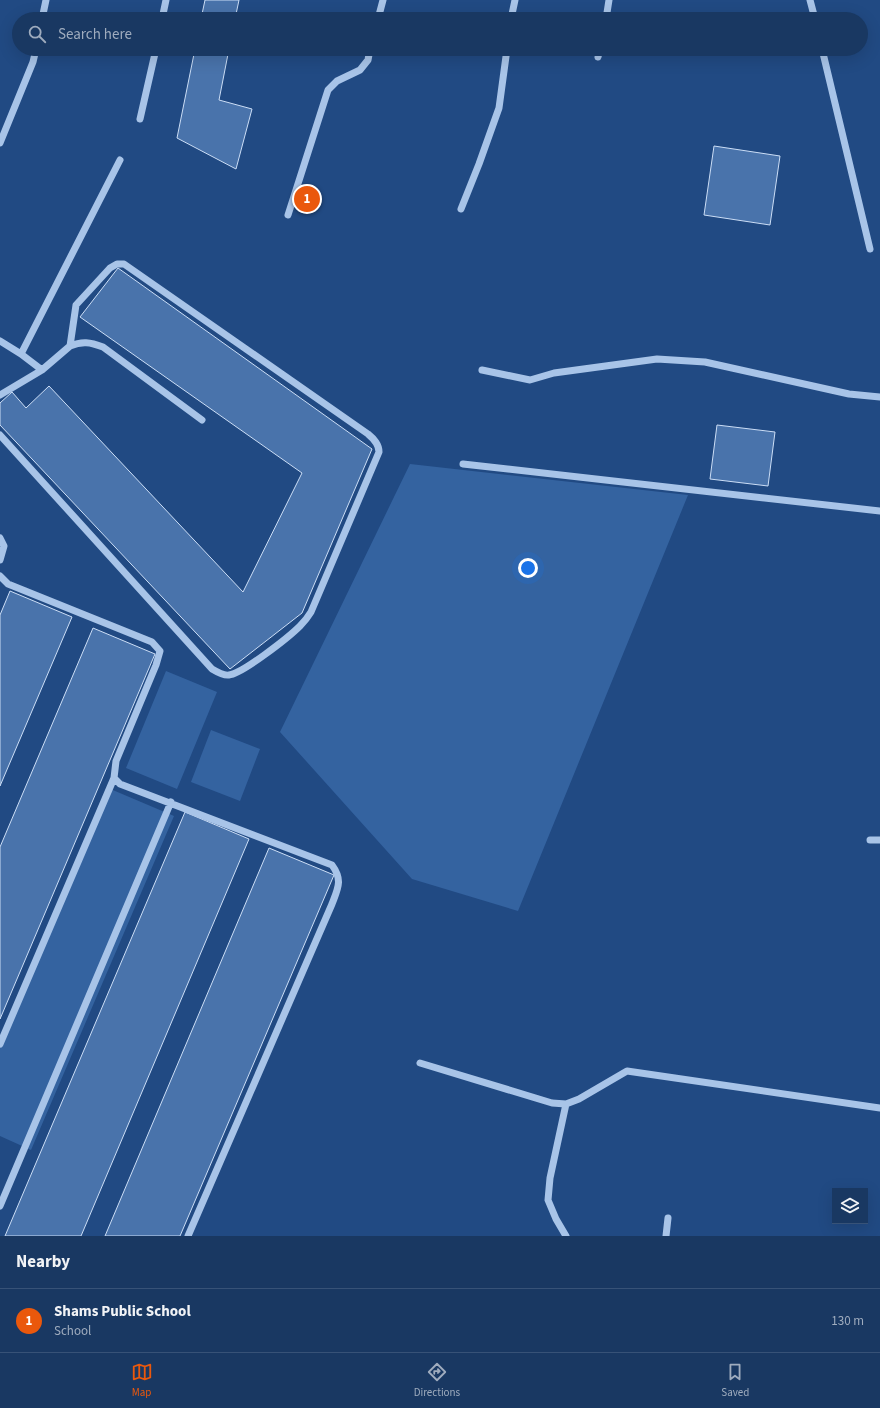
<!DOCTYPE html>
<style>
body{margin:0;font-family:"Source Sans 3",sans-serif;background:#223f68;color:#f1f3f6}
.controls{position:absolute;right:12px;bottom:12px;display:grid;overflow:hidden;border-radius:0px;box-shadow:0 4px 16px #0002}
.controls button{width:36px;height:36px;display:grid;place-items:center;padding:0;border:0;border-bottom:1px solid #375277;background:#193862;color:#f1f3f6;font:20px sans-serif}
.you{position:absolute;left:528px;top:568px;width:14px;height:14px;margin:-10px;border:3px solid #fff;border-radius:50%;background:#1a73e8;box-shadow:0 0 0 6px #1a73e833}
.badge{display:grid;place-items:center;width:26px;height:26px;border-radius:50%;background:#ea580c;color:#fff;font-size:13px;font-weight:700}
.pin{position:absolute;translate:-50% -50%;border:2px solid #fff;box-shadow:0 1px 4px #0006}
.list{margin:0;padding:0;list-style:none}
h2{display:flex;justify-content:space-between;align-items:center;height:52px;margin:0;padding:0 16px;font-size:17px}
h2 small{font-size:13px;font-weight:400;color:#9facbe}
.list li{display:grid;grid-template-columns:26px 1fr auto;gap:12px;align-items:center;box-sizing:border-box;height:64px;padding:0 16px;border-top:1px solid #375277}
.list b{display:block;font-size:15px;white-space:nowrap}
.list p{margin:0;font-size:13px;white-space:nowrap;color:#9facbe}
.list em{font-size:13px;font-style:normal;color:#9facbe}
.icon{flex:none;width:22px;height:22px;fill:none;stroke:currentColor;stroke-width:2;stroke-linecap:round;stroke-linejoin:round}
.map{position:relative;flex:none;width:880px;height:1236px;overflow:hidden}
.search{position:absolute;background:#193862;box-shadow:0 4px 16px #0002;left:12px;right:12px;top:12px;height:44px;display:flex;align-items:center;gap:10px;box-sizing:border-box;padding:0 14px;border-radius:22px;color:#9facbe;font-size:15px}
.sheet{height:116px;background:#193862}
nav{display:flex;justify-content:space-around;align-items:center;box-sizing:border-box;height:56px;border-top:1px solid #375277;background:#193862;font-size:11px;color:#9facbe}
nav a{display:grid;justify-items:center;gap:2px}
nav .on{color:#ea580c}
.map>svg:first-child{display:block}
.green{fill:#3463a0}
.building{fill:#4973ab;stroke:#ccdef6}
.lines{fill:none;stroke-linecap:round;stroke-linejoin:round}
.minor{stroke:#a8c4e8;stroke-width:7}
</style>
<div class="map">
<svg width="880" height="1236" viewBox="0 0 880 1236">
<rect width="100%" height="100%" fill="#214a83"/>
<path class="green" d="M 410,464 L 688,495 L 518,911 L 412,879 L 280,732 Z
M 166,671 L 217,692 L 177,789 L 126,768 Z
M 211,730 L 260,749 L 240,801 L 191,782 Z
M 108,788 L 174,816 L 31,1150 L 0,1136 L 0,1039 Z"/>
<path class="building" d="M 205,0 L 239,0 L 235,19 L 201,19 Z
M 195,49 L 229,49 L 219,100 L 252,109 L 236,169 L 177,138 Z
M 714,146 L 780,156 L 770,225 L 704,215 Z
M 118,268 L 372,449 L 302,613 L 230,669 L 0,425 L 0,403 L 12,392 L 26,408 L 49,386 L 243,592 L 302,473 L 80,317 Z
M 717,425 L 775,432 L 768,486 L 710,479 Z
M 10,591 L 72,617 L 0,786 L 0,615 Z
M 93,628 L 155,654 L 0,1019 L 0,847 Z
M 185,812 L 249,839 L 81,1236 L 5,1236 Z
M 269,848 L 334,875 L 180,1236 L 105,1236 Z"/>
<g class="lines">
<path class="minor" d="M 810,0 L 815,19
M 42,19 L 46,0
M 162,19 L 166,0
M 378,19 L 383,0
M 511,19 L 515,0
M 606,19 L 609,0
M 822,49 L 870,249
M 598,57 L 600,49
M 140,119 L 156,49
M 0,143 L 33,62 L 36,49
M 461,209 L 479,164 L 499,108 L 507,49
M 288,215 L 328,90 L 337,81 L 360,70 L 368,60 L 370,49
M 0,341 L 21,354 L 42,370
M 70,346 C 82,341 90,342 103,347 L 202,420
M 21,354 L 120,160
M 482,370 L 530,380 L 554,373 L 657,359 L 705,362 L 849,394 L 880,397
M 0,395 L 42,370 L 70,346 L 76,305 L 110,268 L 117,264 L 124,264 L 368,434 C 374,439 379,444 379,452 L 311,612 C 308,617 304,622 300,626 C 289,637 242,674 229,675 C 224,676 217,672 212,669 L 0,435
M 463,464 L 880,511
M 0,538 L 4,546 L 0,560
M 0,576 L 8,584 L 152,642 L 160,651 L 156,665 L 116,761 L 114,778 L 120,784 L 332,865 C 343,880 338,888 332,904 L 188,1236
M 870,840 L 880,840
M 0,1044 L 114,778
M 420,1063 L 552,1103 L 566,1104 L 579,1099 L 627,1071 L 880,1108
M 566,1104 L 550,1178 L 548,1200 L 556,1219 L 566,1236
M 0,1206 L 171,802
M 666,1236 L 668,1218"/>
</g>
</svg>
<div class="controls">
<button><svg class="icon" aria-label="layers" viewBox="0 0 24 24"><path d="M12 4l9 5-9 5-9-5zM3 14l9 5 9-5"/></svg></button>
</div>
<div class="you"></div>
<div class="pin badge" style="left:307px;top:199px">1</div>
<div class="search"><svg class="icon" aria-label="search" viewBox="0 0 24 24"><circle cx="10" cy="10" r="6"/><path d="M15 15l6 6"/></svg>Search here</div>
</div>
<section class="sheet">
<h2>Nearby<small></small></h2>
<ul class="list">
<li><span class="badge">1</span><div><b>Shams Public School</b><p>School</p></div><em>130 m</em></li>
</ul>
</section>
<nav>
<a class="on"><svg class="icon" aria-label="map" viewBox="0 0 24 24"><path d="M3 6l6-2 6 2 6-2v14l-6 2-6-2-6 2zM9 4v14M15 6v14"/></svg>Map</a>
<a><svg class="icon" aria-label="directions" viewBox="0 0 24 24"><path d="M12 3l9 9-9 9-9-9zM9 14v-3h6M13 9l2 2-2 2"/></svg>Directions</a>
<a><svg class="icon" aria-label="saved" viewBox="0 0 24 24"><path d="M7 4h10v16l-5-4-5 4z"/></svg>Saved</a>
</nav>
